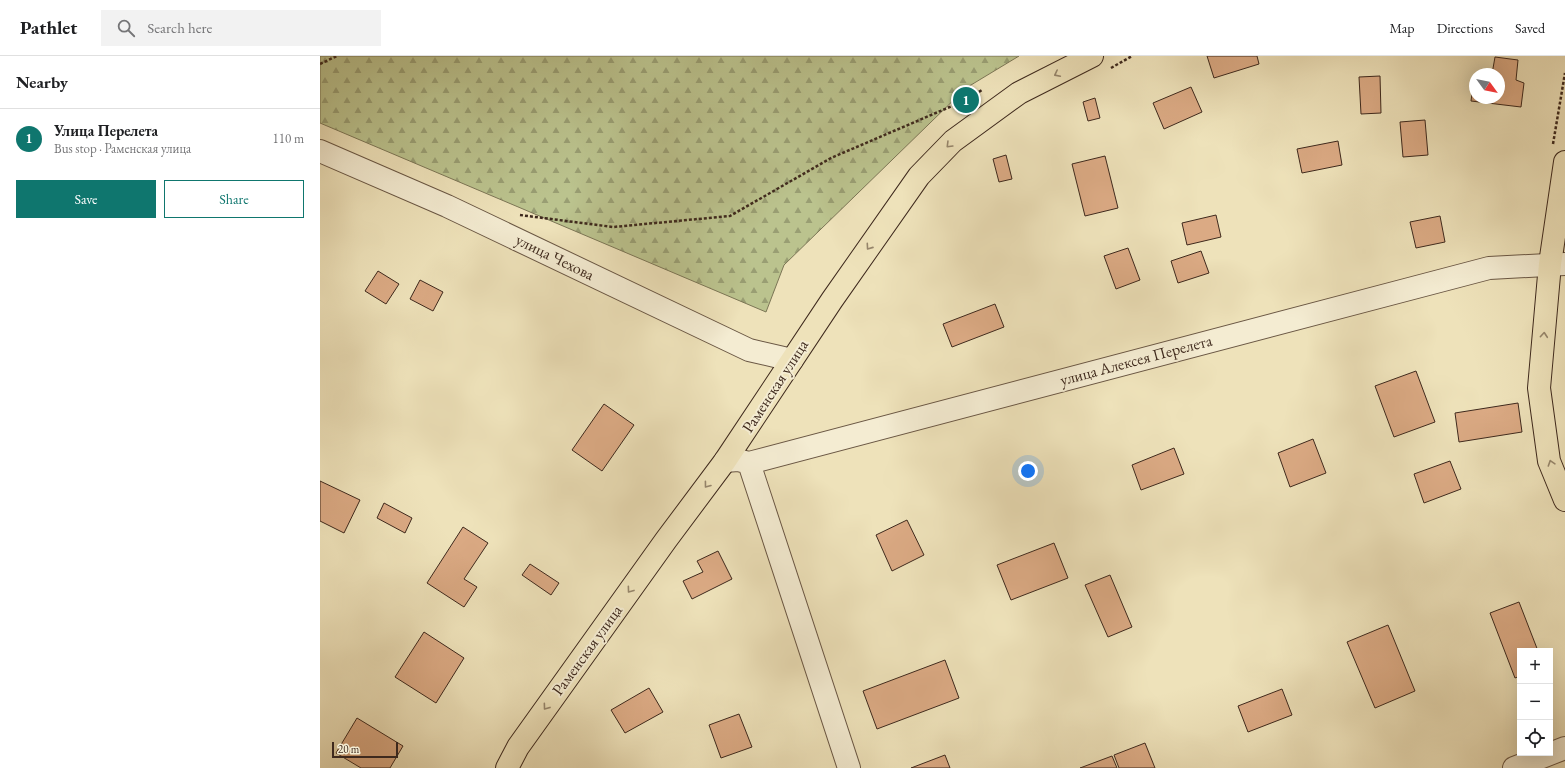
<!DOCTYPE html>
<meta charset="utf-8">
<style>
body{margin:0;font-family:"EB Garamond",serif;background:#f2f2f2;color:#202124}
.controls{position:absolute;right:12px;bottom:12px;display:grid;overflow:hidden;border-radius:0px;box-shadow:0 4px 16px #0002}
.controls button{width:36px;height:36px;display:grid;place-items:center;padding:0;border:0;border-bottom:1px solid #e0e0e0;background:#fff;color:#202124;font:20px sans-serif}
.compass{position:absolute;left:1149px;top:12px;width:36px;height:36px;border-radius:50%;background:#fff;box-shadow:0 4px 16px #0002;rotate:123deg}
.scale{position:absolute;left:12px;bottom:10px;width:66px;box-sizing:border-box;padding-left:4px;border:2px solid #3e291d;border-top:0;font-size:11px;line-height:14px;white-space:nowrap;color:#3e291d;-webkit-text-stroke:3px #f4ecd2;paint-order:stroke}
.you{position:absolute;left:708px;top:415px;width:14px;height:14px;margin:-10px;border:3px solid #fff;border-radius:50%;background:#1a73e8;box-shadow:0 0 0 6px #1a73e833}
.badge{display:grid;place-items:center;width:26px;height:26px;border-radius:50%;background:#0f766e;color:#fff;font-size:13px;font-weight:700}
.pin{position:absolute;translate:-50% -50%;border:2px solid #fff;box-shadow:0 1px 4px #0006}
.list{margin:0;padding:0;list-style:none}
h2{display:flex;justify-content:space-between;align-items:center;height:52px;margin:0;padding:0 16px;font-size:17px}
h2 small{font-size:13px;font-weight:400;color:#757577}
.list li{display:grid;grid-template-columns:26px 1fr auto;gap:12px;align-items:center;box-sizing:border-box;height:60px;padding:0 16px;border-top:1px solid #e0e0e0}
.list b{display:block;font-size:15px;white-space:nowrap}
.list p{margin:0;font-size:13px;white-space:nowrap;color:#757577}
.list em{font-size:13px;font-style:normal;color:#757577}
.actions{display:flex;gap:8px;padding:12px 16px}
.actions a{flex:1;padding:9px 0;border:1px solid #0f766e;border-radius:0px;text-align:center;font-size:14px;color:#0f766e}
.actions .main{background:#0f766e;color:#fff}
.icon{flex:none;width:22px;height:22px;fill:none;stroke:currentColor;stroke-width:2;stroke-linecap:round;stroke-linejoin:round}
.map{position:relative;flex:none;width:1245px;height:712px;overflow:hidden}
header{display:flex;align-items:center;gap:24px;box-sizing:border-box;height:56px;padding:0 20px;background:#fff;border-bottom:1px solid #e0e0e0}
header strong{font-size:19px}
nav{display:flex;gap:22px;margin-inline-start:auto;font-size:14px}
.search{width:280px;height:36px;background:#f2f2f2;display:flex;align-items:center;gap:10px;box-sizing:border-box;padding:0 14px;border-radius:0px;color:#757577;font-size:15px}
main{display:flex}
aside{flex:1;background:#fff}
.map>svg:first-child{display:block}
.forest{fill:url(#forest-firs);stroke:#7c7656}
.building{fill:#dbaa84;stroke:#3e291d}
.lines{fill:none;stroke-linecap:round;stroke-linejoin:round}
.minor-casing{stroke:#6a5744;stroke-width:24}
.major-casing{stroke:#3e291d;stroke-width:24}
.path{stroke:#3e291d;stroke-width:2.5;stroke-dasharray:3 2;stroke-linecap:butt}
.minor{stroke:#f4ecd2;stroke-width:22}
.major{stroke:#eee2ba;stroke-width:22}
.oneway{stroke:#96866c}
.labels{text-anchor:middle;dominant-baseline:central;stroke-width:4;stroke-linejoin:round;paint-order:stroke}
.street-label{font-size:16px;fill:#3e291d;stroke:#f4ecd2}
</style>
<header>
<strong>Pathlet</strong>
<div class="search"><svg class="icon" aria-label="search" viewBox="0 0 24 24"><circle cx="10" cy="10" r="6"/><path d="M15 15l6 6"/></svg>Search here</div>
<nav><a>Map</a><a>Directions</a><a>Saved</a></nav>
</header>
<main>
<aside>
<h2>Nearby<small></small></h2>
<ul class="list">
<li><span class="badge">1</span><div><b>Улица Перелета</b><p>Bus stop · Раменская улица</p></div><em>110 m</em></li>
</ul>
<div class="actions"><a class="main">Save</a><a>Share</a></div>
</aside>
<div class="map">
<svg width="1245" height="712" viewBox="0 0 1245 712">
<defs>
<pattern id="forest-firs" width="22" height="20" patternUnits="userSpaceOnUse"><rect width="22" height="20" fill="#bbc38e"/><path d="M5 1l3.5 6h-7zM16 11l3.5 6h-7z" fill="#999e73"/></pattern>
</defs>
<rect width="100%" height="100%" fill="#eee2ba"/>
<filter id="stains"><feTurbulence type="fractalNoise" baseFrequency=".005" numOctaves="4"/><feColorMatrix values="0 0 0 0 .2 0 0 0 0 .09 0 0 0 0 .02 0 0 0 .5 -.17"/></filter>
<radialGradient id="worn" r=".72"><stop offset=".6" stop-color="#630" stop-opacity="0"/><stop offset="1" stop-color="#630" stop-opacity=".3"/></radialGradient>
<path class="forest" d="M 0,0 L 699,0 L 646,32 L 464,209 L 446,256 L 0,67 Z"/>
<path class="building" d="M 887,0 L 937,0 L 939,8 L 894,22 Z
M 1175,1 L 1198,4 L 1196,24 L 1204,27 L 1201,51 L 1151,45 L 1154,22 L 1155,42 L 1179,42 L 1179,18 L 1172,18 Z
M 1060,20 L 1061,57 L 1041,58 L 1039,21 Z
M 871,31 L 882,56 L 844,73 L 833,47 Z
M 775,42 L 780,62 L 768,65 L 763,46 Z
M 1105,64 L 1108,99 L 1083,101 L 1080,66 Z
M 1018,85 L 1022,109 L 982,117 L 977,93 Z
M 686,99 L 692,123 L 679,126 L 673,103 Z
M 785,100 L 798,152 L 765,160 L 752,108 Z
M 896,159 L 901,181 L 867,189 L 862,167 Z
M 1120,160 L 1125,186 L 1096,192 L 1090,166 Z
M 808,192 L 820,224 L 796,233 L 784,200 Z
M 881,195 L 889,217 L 858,227 L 851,205 Z
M 58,215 L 79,228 L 66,248 L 45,235 Z
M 100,224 L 123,236 L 113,255 L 90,243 Z
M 675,248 L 684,271 L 632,291 L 623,268 Z
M 1096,315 L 1115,366 L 1074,381 L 1055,330 Z
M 1198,347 L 1202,376 L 1139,386 L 1135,357 Z
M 284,348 L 314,369 L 282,415 L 252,394 Z
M 993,383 L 1006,417 L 970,431 L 958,397 Z
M 854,392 L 864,418 L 821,434 L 812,409 Z
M 1130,405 L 1141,433 L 1104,447 L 1094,418 Z
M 0,425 L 40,444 L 24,477 L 0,465 Z
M 64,447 L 92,462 L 85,477 L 57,462 Z
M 587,464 L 604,499 L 572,515 L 556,479 Z
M 143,471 L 168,487 L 144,523 L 157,531 L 144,551 L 107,527 Z
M 734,487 L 748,522 L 691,544 L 677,509 Z
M 398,495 L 412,523 L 372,543 L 363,525 L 383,516 L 377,505 Z
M 210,508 L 239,527 L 231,539 L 202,519 Z
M 790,519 L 812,571 L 788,581 L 765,529 Z
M 1199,546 L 1218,595 L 1200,595 L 1200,620 L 1195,622 L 1170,557 Z
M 1068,569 L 1095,635 L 1055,652 L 1027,586 Z
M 104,576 L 144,602 L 116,647 L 75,621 Z
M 625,604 L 639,642 L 557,673 L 543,635 Z
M 329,632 L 343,656 L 305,677 L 291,654 Z
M 962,633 L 972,659 L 928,676 L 918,650 Z
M 419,658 L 432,691 L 401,702 L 389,669 Z
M 37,662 L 83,690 L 70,712 L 41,712 L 16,697 Z
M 825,687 L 835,712 L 799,712 L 794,699 Z
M 625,699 L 630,712 L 591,712 Z
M 792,700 L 797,712 L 760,712 Z"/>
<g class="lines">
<defs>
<path id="minor" d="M 0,95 L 127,150 L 429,294 L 472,304
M 405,405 L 418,404 L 429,407 L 1169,212 L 1245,208
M 429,407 L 529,712
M 1194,712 L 1245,692"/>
<path id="major" d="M 1245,106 L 1230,208 L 1219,332 L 1229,405 L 1245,444
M 187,712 L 198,691 L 346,484 L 405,405 L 512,244 L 599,120 L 633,85 L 699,37 L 772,0"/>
</defs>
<use href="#minor" class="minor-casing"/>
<use href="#major" class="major-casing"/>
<path class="path" d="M 0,8 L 17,0
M 791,12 L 812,0
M 1233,88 L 1245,17
M 200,159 L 293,171 L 410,160 L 511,102 L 646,44 L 662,34"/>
<use href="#minor" class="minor"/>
<use href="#major" class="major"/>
</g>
<defs><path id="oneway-chevron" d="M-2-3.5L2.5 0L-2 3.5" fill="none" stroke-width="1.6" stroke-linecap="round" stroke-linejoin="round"/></defs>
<g class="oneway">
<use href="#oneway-chevron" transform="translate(737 18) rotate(153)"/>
<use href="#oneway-chevron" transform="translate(629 89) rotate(135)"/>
<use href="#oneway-chevron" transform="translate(549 191) rotate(125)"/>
<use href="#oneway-chevron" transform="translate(1224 279) rotate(-85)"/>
<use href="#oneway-chevron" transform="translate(1231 407) rotate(-108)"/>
<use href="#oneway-chevron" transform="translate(387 429) rotate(127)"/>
<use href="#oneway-chevron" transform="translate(310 534) rotate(126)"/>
<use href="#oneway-chevron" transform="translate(226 651) rotate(126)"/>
</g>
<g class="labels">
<g class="street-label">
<text transform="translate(235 201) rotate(26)">улица Чехова</text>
<text transform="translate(816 304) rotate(-15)">улица Алексея Перелета</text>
<text transform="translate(455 330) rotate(-57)">Раменская улица</text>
<text transform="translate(267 594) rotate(-54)">Раменская улица</text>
</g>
</g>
<rect width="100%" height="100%" filter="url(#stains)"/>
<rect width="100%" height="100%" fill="url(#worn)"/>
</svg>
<div class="controls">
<button>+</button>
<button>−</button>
<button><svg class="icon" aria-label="locate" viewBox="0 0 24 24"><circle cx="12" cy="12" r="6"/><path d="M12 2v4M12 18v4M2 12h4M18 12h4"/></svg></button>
</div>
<svg class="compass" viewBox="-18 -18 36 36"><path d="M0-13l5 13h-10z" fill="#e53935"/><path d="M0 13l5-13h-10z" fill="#757577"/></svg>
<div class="scale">20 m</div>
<div class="you"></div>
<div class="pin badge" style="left:646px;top:44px">1</div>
</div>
</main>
